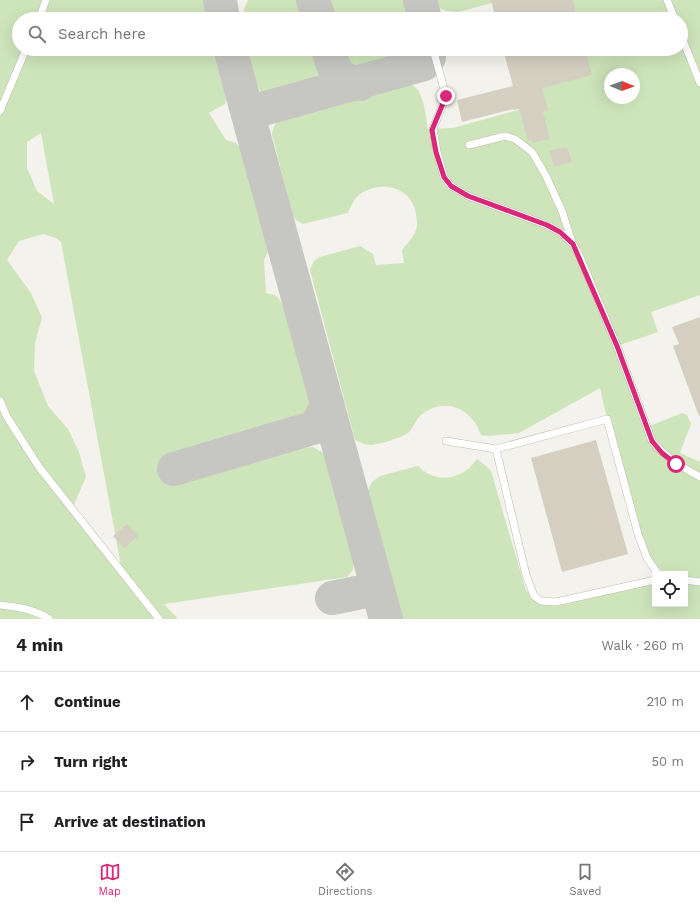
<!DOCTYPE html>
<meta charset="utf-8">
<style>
body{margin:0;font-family:"Work Sans",sans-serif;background:#f2f2f2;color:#202124}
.controls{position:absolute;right:12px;bottom:12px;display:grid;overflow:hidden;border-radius:0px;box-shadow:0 4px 16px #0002}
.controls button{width:36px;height:36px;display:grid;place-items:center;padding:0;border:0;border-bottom:1px solid #e0e0e0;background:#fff;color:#202124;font:20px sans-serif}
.compass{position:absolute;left:604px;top:68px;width:36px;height:36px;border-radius:50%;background:#fff;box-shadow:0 4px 16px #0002;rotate:91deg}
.stop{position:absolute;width:12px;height:12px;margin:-9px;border:3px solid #db2777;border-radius:50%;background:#fff}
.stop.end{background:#db2777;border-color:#fff;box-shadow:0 1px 4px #0008}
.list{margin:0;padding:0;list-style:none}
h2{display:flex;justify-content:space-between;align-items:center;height:52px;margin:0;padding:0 16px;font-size:17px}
h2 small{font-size:13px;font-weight:400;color:#757577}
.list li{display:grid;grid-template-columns:26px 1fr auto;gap:12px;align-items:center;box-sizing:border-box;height:60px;padding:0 16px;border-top:1px solid #e0e0e0}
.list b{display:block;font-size:15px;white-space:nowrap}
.list em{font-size:13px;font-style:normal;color:#757577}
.icon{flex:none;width:22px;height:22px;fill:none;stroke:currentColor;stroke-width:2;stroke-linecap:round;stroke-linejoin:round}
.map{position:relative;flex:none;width:700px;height:619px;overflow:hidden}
.search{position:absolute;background:#fff;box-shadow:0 4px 16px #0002;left:12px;right:12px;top:12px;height:44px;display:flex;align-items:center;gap:10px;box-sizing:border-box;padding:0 14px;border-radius:22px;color:#757577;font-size:15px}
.sheet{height:232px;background:#fff}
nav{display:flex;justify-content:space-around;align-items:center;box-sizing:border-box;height:56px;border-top:1px solid #e0e0e0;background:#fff;font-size:11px;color:#757577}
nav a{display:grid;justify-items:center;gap:2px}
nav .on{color:#db2777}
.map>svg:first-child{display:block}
.green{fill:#cee4ba;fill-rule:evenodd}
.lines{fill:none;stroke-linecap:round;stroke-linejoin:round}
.taxiway{stroke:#c6c6c2;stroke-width:34}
.building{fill:#d5cfc2}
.lane-casing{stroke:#bfbbaf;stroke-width:8}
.lane{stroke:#fff;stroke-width:7}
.route{stroke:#db2777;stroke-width:5}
</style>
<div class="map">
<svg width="700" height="619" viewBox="0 0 700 619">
<rect width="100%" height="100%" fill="#f4f2ec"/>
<path class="green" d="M 0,0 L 203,0 L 206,19 L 19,19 L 19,49 L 212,49 L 226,98 L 225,104 L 209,113 L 226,140 L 236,143 L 241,149 L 268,246 L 268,252 L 264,260 L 266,293 C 277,295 278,296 283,305 L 310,402 C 310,411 308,415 299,420 L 182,454 L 313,447 L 322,452 L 326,458 L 354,561 L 353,570 L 347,577 L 164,604 L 178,619 L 0,619 ZM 41,133 L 54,204 L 37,191 L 27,168 L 27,142 ZM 43,234 L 56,238 L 61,242 L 122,571 L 72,509 L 86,477 L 79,452 L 68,429 L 48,406 L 34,371 L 35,343 L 42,318 L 31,293 L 7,260 L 19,241 Z
M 248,0 L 301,0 L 306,19 L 242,19 L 242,15 Z
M 329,0 L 404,0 L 409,19 L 334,19 Z
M 435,0 L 700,0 L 700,295 L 651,312 L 658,332 L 617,346 L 647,427 L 682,413 L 687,415 L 691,424 L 680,453 L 700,462 L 700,619 L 403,619 L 368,490 L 372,482 L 380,476 L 418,466 C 436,484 462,481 477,459 L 486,466 L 491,471 L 526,591 L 541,601 L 655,581 L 655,604 L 685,604 L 685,574 L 666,574 L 647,558 L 607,419 L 600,388 L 519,433 L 490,436 L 481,435 C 473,411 449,397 425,412 C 417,417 415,424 410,431 C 406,437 377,445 370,445 C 364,445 360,442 355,440 L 310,270 L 314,261 L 320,257 L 360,246 L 373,254 L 376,265 L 404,263 L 402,250 C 407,244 413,238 416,230 C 418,225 417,220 416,215 C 413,187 380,179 359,195 C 354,199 351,206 348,213 L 303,224 L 296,220 L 292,214 L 272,134 C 274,124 278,118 286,111 L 394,82 C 401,83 410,83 415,87 C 424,94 426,118 428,129 L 453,128 L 522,109 L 508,49 L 681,49 L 681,19 L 500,19 L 496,2 L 458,12 L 447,11 L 437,7 ZM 610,74 L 634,74 L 634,98 L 610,98 Z
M 248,49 L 317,49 L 323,68 C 321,74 318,83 313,88 C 304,98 273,107 262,93 C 255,85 251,60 248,49 Z
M 343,49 L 416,49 C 414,56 412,61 407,65 C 400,70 372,73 363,76 L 347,64 Z"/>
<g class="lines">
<path class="taxiway" d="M 220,0 L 223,19
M 313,0 L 319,19
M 420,0 L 425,19
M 230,49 L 386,619
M 328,49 C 335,73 336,77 360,84
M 252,107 L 259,110 L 424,64 L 429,57
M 174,469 L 316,427 L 324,411
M 332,598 L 366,591 L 372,593"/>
</g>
<path class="building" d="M 491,0 L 573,0 L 577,19 L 496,19 Z
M 503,49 L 585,49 L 592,75 L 542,88 L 548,110 L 543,112 L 550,139 L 532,143 L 531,140 L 528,141 L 519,109 L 513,110 L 513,109 L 462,122 L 457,100 L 513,86 Z
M 567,147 L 572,162 L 554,167 L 549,151 Z
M 700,317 L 700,416 L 699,416 L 673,346 L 679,344 L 672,327 Z
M 596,440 L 628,554 L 562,572 L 531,458 Z
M 127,524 L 138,536 L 124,548 L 113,536 Z"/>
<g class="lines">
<defs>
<path id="lane" d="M 667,0 L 675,19
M 39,19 L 46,0
M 681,35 L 700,83
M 433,49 L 446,96 L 433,129 L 437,152 L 444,177 L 451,186 L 468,196 L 547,225 L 560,232 L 573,244 L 580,257 L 617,346 L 652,441 C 668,459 680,466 700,477
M 0,111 L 26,49
M 469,145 L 505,136 L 515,139 L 532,152 L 546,176 L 562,211 L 572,242
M 0,401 L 7,417 L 39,467 L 159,619
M 446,441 L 496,449 L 526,575 L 534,596 L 541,601 L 556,602 L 655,580
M 496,449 L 607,419 L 638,534 L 647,558 L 658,574
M 685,580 L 700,582
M 0,605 C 18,607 34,609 49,619"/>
</defs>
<use href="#lane" class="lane-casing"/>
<use href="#lane" class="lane"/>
</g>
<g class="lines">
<path class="route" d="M 446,96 L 432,130 L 436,152 L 444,177 L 451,186 L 468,196 L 547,225 L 560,232 L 573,244 L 617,346 L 652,441 L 662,453 L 676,464"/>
</g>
</svg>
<div class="controls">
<button><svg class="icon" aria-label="locate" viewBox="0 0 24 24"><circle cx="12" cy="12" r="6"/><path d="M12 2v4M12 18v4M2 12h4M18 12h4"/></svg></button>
</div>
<svg class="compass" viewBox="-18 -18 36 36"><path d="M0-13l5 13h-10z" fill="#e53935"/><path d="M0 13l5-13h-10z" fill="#757577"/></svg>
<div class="stop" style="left:676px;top:464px"></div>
<div class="stop end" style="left:446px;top:96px"></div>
<div class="search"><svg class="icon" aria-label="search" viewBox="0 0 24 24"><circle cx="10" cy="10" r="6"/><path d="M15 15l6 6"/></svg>Search here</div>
</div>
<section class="sheet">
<h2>4 min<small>Walk · 260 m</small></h2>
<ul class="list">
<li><svg class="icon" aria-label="ahead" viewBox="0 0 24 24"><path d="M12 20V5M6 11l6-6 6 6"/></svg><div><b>Continue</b></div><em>210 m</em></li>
<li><svg class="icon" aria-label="right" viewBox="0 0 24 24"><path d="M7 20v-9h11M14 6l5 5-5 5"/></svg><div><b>Turn right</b></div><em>50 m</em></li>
<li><svg class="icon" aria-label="arrive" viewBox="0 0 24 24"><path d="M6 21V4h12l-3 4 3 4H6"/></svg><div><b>Arrive at destination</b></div></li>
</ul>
</section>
<nav>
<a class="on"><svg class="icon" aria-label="map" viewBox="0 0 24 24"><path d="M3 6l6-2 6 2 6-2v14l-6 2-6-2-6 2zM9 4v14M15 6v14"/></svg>Map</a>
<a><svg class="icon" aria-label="directions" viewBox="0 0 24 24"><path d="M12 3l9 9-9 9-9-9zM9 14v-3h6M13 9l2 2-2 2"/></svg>Directions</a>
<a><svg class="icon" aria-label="saved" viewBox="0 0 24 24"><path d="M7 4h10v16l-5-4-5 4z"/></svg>Saved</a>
</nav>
